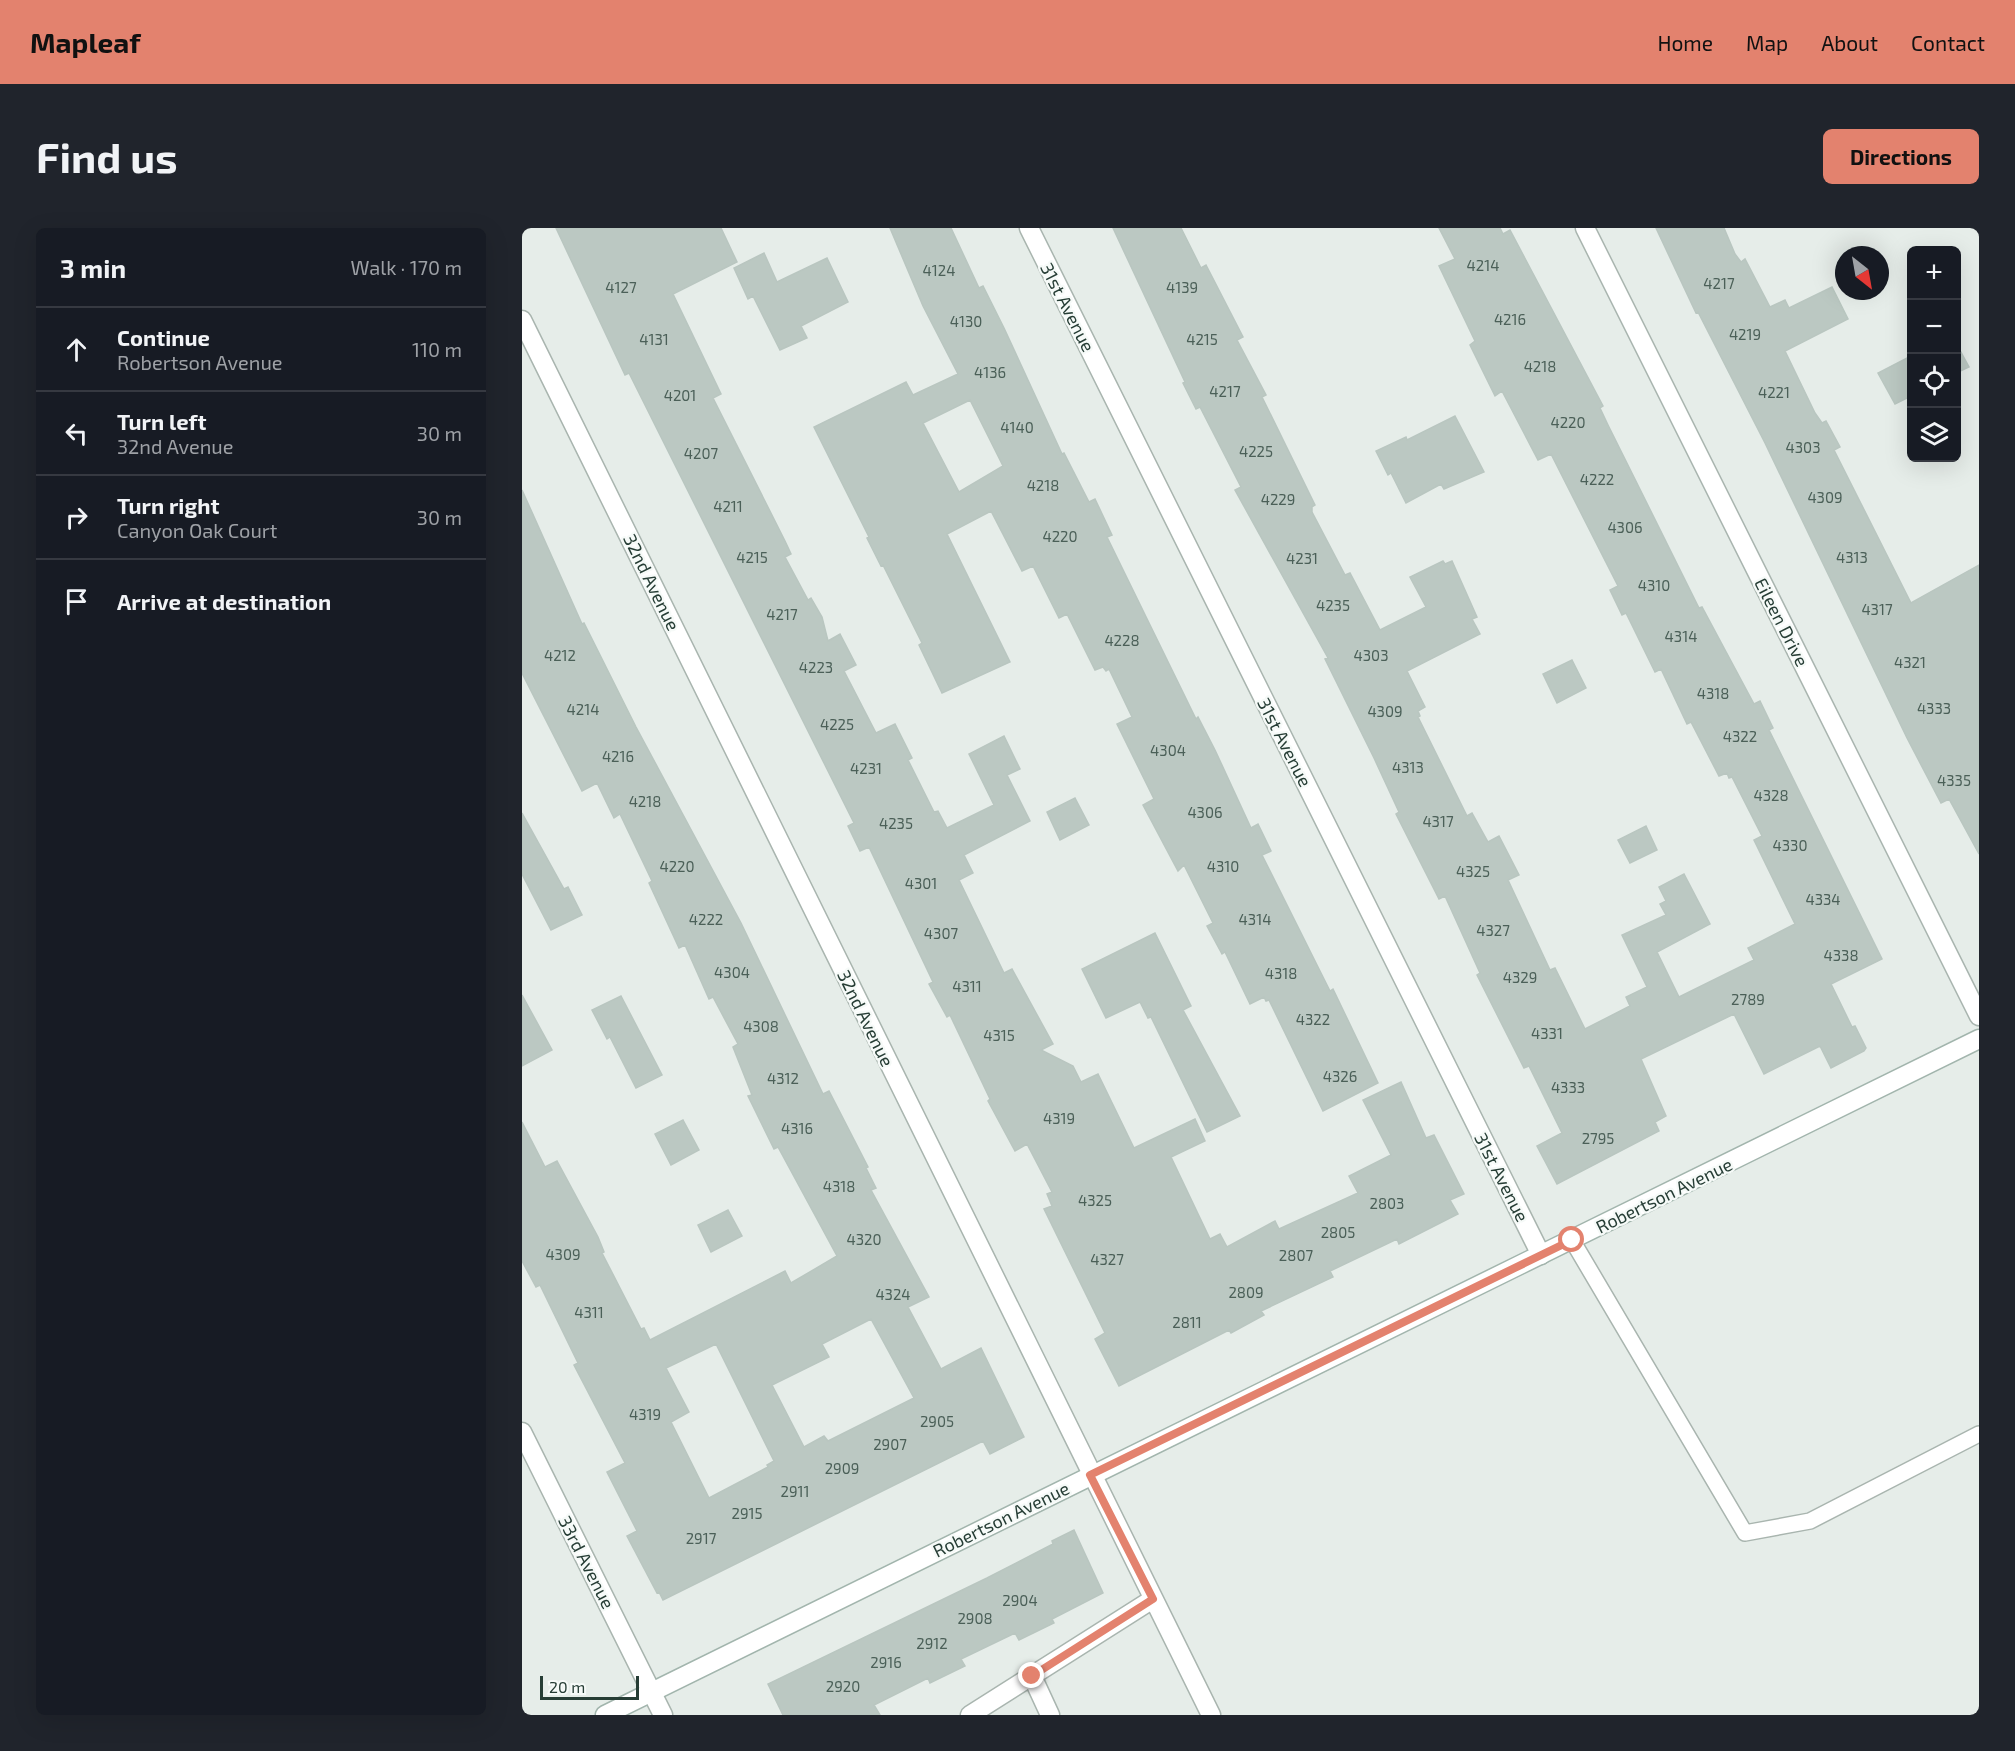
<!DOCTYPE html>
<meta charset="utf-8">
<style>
body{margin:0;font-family:"Exo 2",sans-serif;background:#20242c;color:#f1f3f6}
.controls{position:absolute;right:18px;top:18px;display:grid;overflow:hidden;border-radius:9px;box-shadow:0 6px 24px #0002}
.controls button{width:54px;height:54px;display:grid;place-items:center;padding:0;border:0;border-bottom:2px solid #363941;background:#171b24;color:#f1f3f6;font:30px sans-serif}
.compass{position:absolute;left:1313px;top:18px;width:54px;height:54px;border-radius:50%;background:#171b24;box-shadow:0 6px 24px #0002;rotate:149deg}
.scale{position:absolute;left:18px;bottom:15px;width:99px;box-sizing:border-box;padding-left:6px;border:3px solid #263d35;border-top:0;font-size:16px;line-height:21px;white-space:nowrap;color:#263d35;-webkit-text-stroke:4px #f6faf8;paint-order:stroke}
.stop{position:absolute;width:18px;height:18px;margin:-14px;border:4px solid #e3826e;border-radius:50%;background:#fff}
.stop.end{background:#e3826e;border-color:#fff;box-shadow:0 2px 6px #0008}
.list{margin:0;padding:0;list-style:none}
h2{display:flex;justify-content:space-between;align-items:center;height:78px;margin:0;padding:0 24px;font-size:26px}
h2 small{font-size:20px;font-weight:400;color:#9ea1a6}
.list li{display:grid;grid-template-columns:39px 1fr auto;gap:18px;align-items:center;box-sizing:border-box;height:84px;padding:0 24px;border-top:2px solid #363941}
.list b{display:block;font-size:22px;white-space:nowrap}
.list p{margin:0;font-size:20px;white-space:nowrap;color:#9ea1a6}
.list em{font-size:20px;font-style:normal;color:#9ea1a6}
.icon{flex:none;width:33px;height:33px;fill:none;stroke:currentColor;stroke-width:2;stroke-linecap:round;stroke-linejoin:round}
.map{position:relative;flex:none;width:1457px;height:1487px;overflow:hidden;border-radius:9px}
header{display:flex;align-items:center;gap:36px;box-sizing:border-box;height:84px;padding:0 30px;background:#e3826e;color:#111}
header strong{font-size:28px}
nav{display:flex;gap:33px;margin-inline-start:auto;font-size:21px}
.intro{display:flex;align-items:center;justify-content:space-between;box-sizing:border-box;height:144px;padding:0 36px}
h1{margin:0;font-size:42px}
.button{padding:15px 27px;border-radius:9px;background:#e3826e;color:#111;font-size:21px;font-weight:700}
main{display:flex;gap:36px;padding:0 36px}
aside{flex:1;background:#171b24;border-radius:9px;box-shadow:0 6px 24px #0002}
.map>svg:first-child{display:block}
.building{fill:#bbc8c2;stroke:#b9c6c0;stroke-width:1.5;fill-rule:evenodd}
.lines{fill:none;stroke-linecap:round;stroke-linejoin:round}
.lane-casing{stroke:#a9b5af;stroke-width:18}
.street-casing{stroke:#a9b5af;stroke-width:21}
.secondary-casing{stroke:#a2b5ad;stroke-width:21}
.lane{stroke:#fff;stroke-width:15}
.street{stroke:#fff;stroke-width:18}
.secondary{stroke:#fff;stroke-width:18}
.route{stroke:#e3826e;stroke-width:8}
.labels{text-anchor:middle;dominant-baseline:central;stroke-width:4.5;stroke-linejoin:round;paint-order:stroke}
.number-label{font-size:15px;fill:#4b6058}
.street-label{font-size:18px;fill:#263d35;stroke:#f6faf8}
</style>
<header>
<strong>Mapleaf</strong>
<nav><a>Home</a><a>Map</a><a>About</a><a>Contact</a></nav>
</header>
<div class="intro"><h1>Find us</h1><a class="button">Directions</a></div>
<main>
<aside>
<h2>3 min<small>Walk · 170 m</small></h2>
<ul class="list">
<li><svg class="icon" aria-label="ahead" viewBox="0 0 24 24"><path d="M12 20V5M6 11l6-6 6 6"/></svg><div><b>Continue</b><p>Robertson Avenue</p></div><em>110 m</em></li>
<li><svg class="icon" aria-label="left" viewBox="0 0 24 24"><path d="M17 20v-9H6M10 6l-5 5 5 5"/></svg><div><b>Turn left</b><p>32nd Avenue</p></div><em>30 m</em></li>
<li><svg class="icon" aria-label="right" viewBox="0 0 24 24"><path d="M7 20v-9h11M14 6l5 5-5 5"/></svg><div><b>Turn right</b><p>Canyon Oak Court</p></div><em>30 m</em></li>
<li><svg class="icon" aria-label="arrive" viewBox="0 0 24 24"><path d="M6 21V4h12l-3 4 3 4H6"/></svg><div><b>Arrive at destination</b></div></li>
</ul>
</aside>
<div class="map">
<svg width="1457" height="1487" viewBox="0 0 1457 1487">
<rect width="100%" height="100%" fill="#e6ede9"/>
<path class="building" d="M 34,0 L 199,0 L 215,34 L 151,66 L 199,166 L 191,170 L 263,313 L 269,326 L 263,329 L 286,372 L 289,370 L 300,389 L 306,413 L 318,406 L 334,437 L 322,443 L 354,505 L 373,496 L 390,530 L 386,532 L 412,584 L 416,583 L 425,600 L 472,577 L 447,526 L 482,508 L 498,541 L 485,547 L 508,593 L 442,627 L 451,645 L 437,652 L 482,745 L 490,741 L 531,816 L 519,822 L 551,838 L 559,854 L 576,846 L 612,920 L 673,891 L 683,913 L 649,929 L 688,1011 L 698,1006 L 705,1019 L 753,993 L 757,1001 L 836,965 L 827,948 L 869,927 L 841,872 L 879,854 L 904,910 L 912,907 L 942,966 L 928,972 L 936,986 L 877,1016 L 875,1011 L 808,1043 L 811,1049 L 739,1083 L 742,1087 L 709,1105 L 707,1102 L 597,1158 L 573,1111 L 583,1105 L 522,981 L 530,978 L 525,966 L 530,964 L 505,916 L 493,923 L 466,873 L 468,871 L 428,787 L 425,789 L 407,756 L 411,754 L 347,619 L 338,623 L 326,598 L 332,595 L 107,145 L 103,147 Z
M 368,0 L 429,0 L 457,60 L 461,58 L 482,100 L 540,226 L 542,225 L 567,274 L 573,271 L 590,307 L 585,309 L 674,491 L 676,489 L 693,522 L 729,600 L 736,596 L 749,623 L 740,627 L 808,763 L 811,761 L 856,855 L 801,883 L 747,772 L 744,773 L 742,769 L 728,776 L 703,724 L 700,726 L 685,698 L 691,695 L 662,637 L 656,643 L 621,577 L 632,571 L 595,496 L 610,489 L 587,441 L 584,443 L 581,439 L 573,442 L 545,386 L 537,390 L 511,338 L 500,343 L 469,283 L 425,306 L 488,434 L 420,465 L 397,417 L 400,415 L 361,337 L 359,338 L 345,310 L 347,309 L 292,199 L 384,154 L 391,167 L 436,146 L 401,78 ZM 448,172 L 481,238 L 437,264 L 401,195 Z
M 591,0 L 659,0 L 679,40 L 684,37 L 721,109 L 715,112 L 744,167 L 740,169 L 793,277 L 790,279 L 790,284 L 823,347 L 828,345 L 858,402 L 904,379 L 888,349 L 921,333 L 923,336 L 930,333 L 955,389 L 950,391 L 958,406 L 885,443 L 903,479 L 896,483 L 898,488 L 896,489 L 945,588 L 950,585 L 966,614 L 977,608 L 997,647 L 986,652 L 1028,742 L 1033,740 L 1063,801 L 1108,778 L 1104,769 L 1125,759 L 1100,707 L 1144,687 L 1138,676 L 1144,673 L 1137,659 L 1162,646 L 1188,696 L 1135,724 L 1157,769 L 1232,732 L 1226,720 L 1273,696 L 1232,612 L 1240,608 L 1210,549 L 1207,550 L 1205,545 L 1197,548 L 1169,494 L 1165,496 L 1139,441 L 1133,444 L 1104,385 L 1100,387 L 1088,362 L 1096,358 L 1029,226 L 1016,232 L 980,163 L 973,168 L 948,117 L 953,113 L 917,38 L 933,31 L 917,0 L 978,0 L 981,6 L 988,2 L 1081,178 L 1078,180 L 1086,197 L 1177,380 L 1180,379 L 1232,476 L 1238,473 L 1251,500 L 1247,502 L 1360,731 L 1309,756 L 1330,799 L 1333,798 L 1344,820 L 1342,823 L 1309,840 L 1298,818 L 1242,846 L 1212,786 L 1119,831 L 1144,888 L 1133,894 L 1137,903 L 1035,956 L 1015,918 L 1040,905 L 1007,838 L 1002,840 L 955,747 L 958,745 L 923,668 L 917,671 L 874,586 L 877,584 L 852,530 L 803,431 L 806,430 L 713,262 L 719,259 L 678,179 L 674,181 L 661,155 L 663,154 Z
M 1134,0 L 1202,0 L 1213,26 L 1219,34 L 1223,31 L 1248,79 L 1263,72 L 1267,80 L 1310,59 L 1326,91 L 1263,123 L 1293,185 L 1300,195 L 1304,193 L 1318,219 L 1312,222 L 1389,375 L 1457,337 L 1457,626 L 1427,571 L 1419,575 L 1385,510 L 1243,215 L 1176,84 L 1174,85 Z
M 242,25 L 255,54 L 305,30 L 326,74 L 279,98 L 285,110 L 258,122 L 231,68 L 226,71 L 212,40 Z
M 1434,115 L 1447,139 L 1434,145 Z
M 1389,128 L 1389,168 L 1373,176 L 1356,145 Z
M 933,188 L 962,244 L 922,261 L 919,256 L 884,275 L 869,245 L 866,247 L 854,223 L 884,209 L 885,212 Z
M 0,262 L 60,396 L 62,395 L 114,499 L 219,695 L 301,866 L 307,863 L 346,939 L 344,940 L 354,960 L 349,962 L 407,1069 L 386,1079 L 419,1141 L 459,1120 L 502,1209 L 468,1226 L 461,1213 L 141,1372 L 137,1364 L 135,1365 L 105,1308 L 115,1303 L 85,1244 L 103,1235 L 52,1137 L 56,1135 L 18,1057 L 14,1059 L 0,1033 L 0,894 L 23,939 L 35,933 L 76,1009 L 82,1024 L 80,1025 L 119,1101 L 122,1100 L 128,1112 L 263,1043 L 269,1055 L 315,1028 L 256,919 L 252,921 L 226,868 L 230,867 L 211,819 L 216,816 L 191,769 L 187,771 L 163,717 L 157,720 L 127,655 L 130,653 L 98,586 L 92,590 L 75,555 L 60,563 L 0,445 ZM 349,1091 L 392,1170 L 306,1213 L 302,1208 L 282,1219 L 250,1157 L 307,1129 L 300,1116 ZM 194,1116 L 252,1233 L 245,1237 L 246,1239 L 187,1270 L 149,1194 L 167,1184 L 144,1140 Z
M 1050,432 L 1064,460 L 1035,475 L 1021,446 Z
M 553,570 L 567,597 L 538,612 L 525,584 Z
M 0,585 L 42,661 L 46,659 L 60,687 L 29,702 L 0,646 Z
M 1124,598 L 1135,622 L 1108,635 L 1096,612 Z
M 633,705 L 669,778 L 661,782 L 718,888 L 685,904 L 629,789 L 626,790 L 618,774 L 584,790 L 560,741 Z
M 0,767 L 30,822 L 0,838 Z
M 99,768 L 140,847 L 114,860 L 88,809 L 85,811 L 70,782 Z
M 161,892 L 177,922 L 149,937 L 133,906 Z
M 206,982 L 220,1008 L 189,1024 L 176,997 Z
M 552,1302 L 581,1365 L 530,1391 L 532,1395 L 497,1412 L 493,1405 L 439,1431 L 443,1438 L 408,1455 L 406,1450 L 352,1477 L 358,1487 L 261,1487 L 246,1456 L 465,1350 L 531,1316 L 530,1313 Z"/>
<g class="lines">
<defs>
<path id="lane" d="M 1050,1012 L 1223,1305 L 1288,1293 L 1457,1206"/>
<path id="street" d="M 507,0 L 1019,1027
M 1063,0 L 1457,788
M 0,92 L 689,1487
M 0,1204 L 141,1487
M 510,1448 L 528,1487
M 448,1487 L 631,1371"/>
<path id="secondary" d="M 83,1487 L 1457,811"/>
</defs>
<use href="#lane" class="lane-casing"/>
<use href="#street" class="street-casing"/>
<use href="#secondary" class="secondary-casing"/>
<use href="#lane" class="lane"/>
<use href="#street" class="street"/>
<use href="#secondary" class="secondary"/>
</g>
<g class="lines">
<path class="route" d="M 510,1448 L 631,1371 L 568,1247 L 1050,1012"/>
</g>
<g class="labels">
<g class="number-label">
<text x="961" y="37">4214</text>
<text x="417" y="42">4124</text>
<text x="1197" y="55">4217</text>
<text x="99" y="59">4127</text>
<text x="660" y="59">4139</text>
<text x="988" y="91">4216</text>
<text x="444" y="93">4130</text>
<text x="1223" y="106">4219</text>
<text x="132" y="111">4131</text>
<text x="680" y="111">4215</text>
<text x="1018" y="138">4218</text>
<text x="468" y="144">4136</text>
<text x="703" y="163">4217</text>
<text x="1252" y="164">4221</text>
<text x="158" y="167">4201</text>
<text x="1046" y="194">4220</text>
<text x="495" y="199">4140</text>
<text x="1281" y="219">4303</text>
<text x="734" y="223">4225</text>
<text x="179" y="225">4207</text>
<text x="1075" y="251">4222</text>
<text x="521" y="257">4218</text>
<text x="1303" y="269">4309</text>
<text x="756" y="271">4229</text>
<text x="206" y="278">4211</text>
<text x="1103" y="299">4306</text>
<text x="538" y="308">4220</text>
<text x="230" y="329">4215</text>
<text x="1330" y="329">4313</text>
<text x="780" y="330">4231</text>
<text x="1132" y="357">4310</text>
<text x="811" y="377">4235</text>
<text x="1355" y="381">4317</text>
<text x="260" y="386">4217</text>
<text x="1159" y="408">4314</text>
<text x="600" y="412">4228</text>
<text x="38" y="427">4212</text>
<text x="849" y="427">4303</text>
<text x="1388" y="434">4321</text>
<text x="294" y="439">4223</text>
<text x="1191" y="465">4318</text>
<text x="1412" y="480">4333</text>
<text x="61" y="481">4214</text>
<text x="863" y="483">4309</text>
<text x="315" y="496">4225</text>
<text x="1218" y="508">4322</text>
<text x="646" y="522">4304</text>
<text x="96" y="528">4216</text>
<text x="886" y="539">4313</text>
<text x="344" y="540">4231</text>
<text x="1432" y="552">4335</text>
<text x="1249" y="567">4328</text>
<text x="123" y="573">4218</text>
<text x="683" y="584">4306</text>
<text x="916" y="593">4317</text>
<text x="374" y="595">4235</text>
<text x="1268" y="617">4330</text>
<text x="155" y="638">4220</text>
<text x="701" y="638">4310</text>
<text x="951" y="643">4325</text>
<text x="399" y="655">4301</text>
<text x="1301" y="671">4334</text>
<text x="184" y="691">4222</text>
<text x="733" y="691">4314</text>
<text x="971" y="702">4327</text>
<text x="419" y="705">4307</text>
<text x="1319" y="727">4338</text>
<text x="210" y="744">4304</text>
<text x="759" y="745">4318</text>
<text x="998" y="749">4329</text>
<text x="445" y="758">4311</text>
<text x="1226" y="771">2789</text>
<text x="791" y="791">4322</text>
<text x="239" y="798">4308</text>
<text x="1025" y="805">4331</text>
<text x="477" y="807">4315</text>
<text x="818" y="848">4326</text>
<text x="261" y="850">4312</text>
<text x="1046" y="859">4333</text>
<text x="537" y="890">4319</text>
<text x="275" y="900">4316</text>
<text x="1076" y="910">2795</text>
<text x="317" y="958">4318</text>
<text x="573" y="972">4325</text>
<text x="865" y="975">2803</text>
<text x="816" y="1004">2805</text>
<text x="342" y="1011">4320</text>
<text x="41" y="1026">4309</text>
<text x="774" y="1027">2807</text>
<text x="585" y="1031">4327</text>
<text x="724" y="1064">2809</text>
<text x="371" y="1066">4324</text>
<text x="67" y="1084">4311</text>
<text x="665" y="1094">2811</text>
<text x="123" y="1186">4319</text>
<text x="415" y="1193">2905</text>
<text x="368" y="1216">2907</text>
<text x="320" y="1240">2909</text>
<text x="273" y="1263">2911</text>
<text x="225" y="1285">2915</text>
<text x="179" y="1310">2917</text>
<text x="498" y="1372">2904</text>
<text x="453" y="1390">2908</text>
<text x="410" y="1415">2912</text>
<text x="364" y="1434">2916</text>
<text x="321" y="1458">2920</text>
</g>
<g class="street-label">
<text transform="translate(546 79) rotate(63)">31st Avenue</text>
<text transform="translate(130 354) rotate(64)">32nd Avenue</text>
<text transform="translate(1260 394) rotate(63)">Eileen Drive</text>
<text transform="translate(763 514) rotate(63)">31st Avenue</text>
<text transform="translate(344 790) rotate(64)">32nd Avenue</text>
<text transform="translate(980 949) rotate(63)">31st Avenue</text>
<text transform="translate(1142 967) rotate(-26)">Robertson Avenue</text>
<text transform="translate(479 1291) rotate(-26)">Robertson Avenue</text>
<text transform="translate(65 1334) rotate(63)">33rd Avenue</text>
</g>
</g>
</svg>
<div class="controls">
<button>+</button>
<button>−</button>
<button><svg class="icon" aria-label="locate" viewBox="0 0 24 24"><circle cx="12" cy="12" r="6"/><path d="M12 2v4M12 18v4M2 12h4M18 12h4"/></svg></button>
<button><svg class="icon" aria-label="layers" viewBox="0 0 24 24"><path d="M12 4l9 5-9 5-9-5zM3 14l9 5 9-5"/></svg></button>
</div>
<svg class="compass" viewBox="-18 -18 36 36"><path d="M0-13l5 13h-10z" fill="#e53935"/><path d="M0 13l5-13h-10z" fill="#9ea1a6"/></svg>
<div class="scale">20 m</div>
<div class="stop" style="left:1050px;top:1012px"></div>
<div class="stop end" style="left:510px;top:1448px"></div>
</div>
</main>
